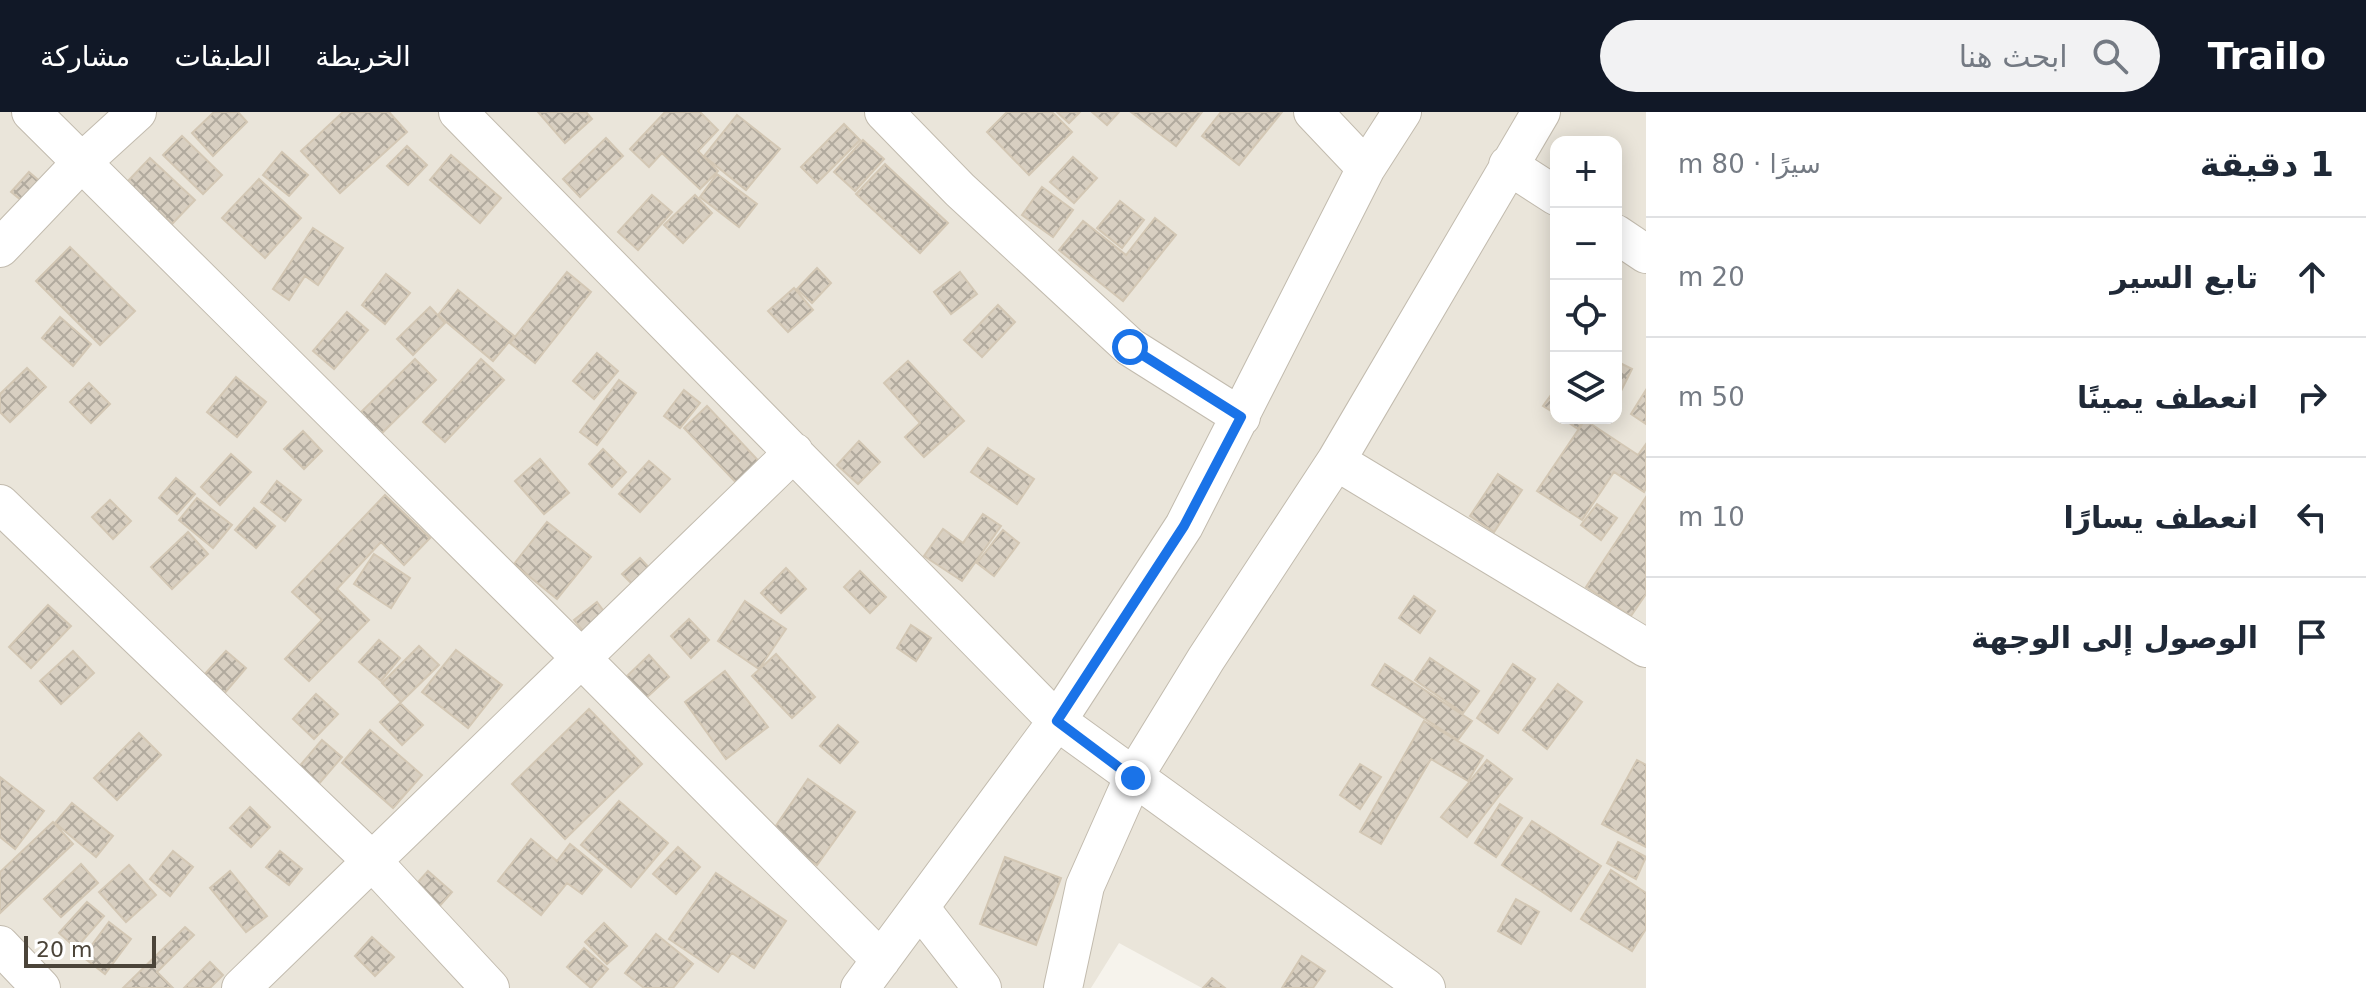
<!DOCTYPE html>
<html lang="ar">
<meta charset="utf-8">
<style>
body{margin:0;font-family:"DejaVu Sans","Noto Naskh Arabic",sans-serif;background:#f2f2f3;color:#1f2937;direction:rtl}
.controls{position:absolute;right:24px;top:24px;display:grid;overflow:hidden;border-radius:16px;box-shadow:0 4px 20px #0003}
.controls button{width:72px;height:72px;display:grid;place-items:center;padding:0;border:0;border-bottom:2px solid #e0e1e3;background:#fff;color:#1f2937;font:40px sans-serif}
.scale{position:absolute;left:24px;bottom:20px;width:132px;box-sizing:border-box;padding-left:8px;border:4px solid #4b4439;border-top:0;font-size:22px;line-height:28px;white-space:nowrap;color:#4b4439;-webkit-text-stroke:6px #fff;paint-order:stroke}
.stop{position:absolute;width:24px;height:24px;margin:-18px;border:6px solid #1a73e8;border-radius:50%;background:#fff}
.stop.end{background:#1a73e8;border-color:#fff;box-shadow:0 2px 8px #0008}
.list{margin:0;padding:0;list-style:none}
h2{display:flex;justify-content:space-between;align-items:center;height:104px;margin:0;padding:0 32px;font-size:34px}
h2 small{font-size:26px;font-weight:400;color:#747a83}
.list li{display:grid;grid-template-columns:52px 1fr auto;gap:24px;align-items:center;box-sizing:border-box;height:120px;padding:0 32px;border-top:2px solid #e0e1e3}
.list b{display:block;font-size:30px;white-space:nowrap}
.list em{font-size:26px;font-style:normal;color:#747a83}
.icon{flex:none;width:44px;height:44px;fill:none;stroke:currentColor;stroke-width:2;stroke-linecap:round;stroke-linejoin:round}
.map{position:relative;flex:none;width:1646px;height:876px;overflow:hidden;direction:ltr}
header{display:flex;align-items:center;gap:48px;box-sizing:border-box;height:112px;padding:0 40px;background:#111827;color:#fff}
header strong{font-size:38px}
nav{display:flex;gap:44px;margin-inline-start:auto;font-size:28px}
.search{width:560px;height:72px;background:#f2f2f3;display:flex;align-items:center;gap:20px;box-sizing:border-box;padding:0 28px;border-radius:44px;color:#747a83;font-size:30px}
main{display:flex}
aside{flex:1;background:#fff}
.map>svg:first-child{display:block}
.residential{fill:#eae5da;fill-rule:evenodd}
.building{fill:url(#building-cross-hatch);stroke:#d3c7b4;stroke-width:2}
.lines{fill:none;stroke-linecap:round;stroke-linejoin:round}
.street-casing{stroke:#c2bbae;stroke-width:40}
.street{stroke:#fff;stroke-width:38}
.route{stroke:#1a73e8;stroke-width:10}
</style>
<header>
<strong>Trailo</strong>
<div class="search"><svg class="icon" aria-label="search" viewBox="0 0 24 24"><circle cx="10" cy="10" r="6"/><path d="M15 15l6 6"/></svg>ابحث هنا</div>
<nav><a>الخريطة</a><a>الطبقات</a><a>مشاركة</a></nav>
</header>
<main>
<aside>
<h2>1 دقيقة<small>سيرًا · 80 m</small></h2>
<ul class="list">
<li><svg class="icon" aria-label="ahead" viewBox="0 0 24 24"><path d="M12 20V5M6 11l6-6 6 6"/></svg><div><b>تابع السير</b></div><em>20 m</em></li>
<li><svg class="icon" aria-label="right" viewBox="0 0 24 24"><path d="M7 20v-9h11M14 6l5 5-5 5"/></svg><div><b>انعطف يمينًا</b></div><em>50 m</em></li>
<li><svg class="icon" aria-label="left" viewBox="0 0 24 24"><path d="M17 20v-9H6M10 6l-5 5 5 5"/></svg><div><b>انعطف يسارًا</b></div><em>10 m</em></li>
<li><svg class="icon" aria-label="arrive" viewBox="0 0 24 24"><path d="M6 21V4h12l-3 4 3 4H6"/></svg><div><b>الوصول إلى الوجهة</b></div></li>
</ul>
</aside>
<div class="map">
<svg width="1646" height="876" viewBox="0 0 1646 876">
<defs>
<pattern id="building-cross-hatch" width="8" height="8" patternUnits="userSpaceOnUse" patternTransform="scale(2)"><rect width="8" height="8" fill="#d8cfc1"/><path d="M0 0l8 8M0 8l8-8" fill="none" stroke="#b1aa9e"/></pattern>
</defs>
<rect width="100%" height="100%" fill="#f6f3ec"/>
<path class="residential" d="M 0,0 L 1646,0 L 1646,876 L 1202,876 L 1119,831 L 1091,876 L 0,876 ZM 1556,30 L 1616,30 L 1616,306 L 1556,306 Z"/>
<path class="building" d="M 214,0 L 238,0 L 247,10 L 213,44 L 192,21 Z
M 343,0 L 389,0 L 407,20 L 340,81 L 301,39 Z
M 538,0 L 586,0 L 592,7 L 565,31 Z
M 665,0 L 700,0 L 718,18 L 698,39 L 718,59 L 700,77 L 662,41 L 649,55 L 630,37 Z
M 1007,0 L 1052,0 L 1072,20 L 1029,63 L 987,20 Z
M 1057,0 L 1080,0 L 1069,11 Z
M 1092,0 L 1119,0 L 1107,13 Z
M 1131,0 L 1202,0 L 1176,34 Z
M 1221,0 L 1282,0 L 1239,53 L 1202,24 Z
M 737,3 L 780,37 L 746,78 L 704,44 Z
M 844,12 L 860,28 L 817,71 L 801,55 Z
M 182,24 L 222,63 L 203,82 L 163,43 Z
M 606,26 L 623,44 L 580,85 L 563,67 Z
M 863,28 L 884,47 L 855,79 L 834,60 Z
M 407,34 L 427,53 L 408,73 L 387,54 Z
M 282,40 L 308,63 L 289,84 L 263,63 Z
M 451,43 L 501,86 L 480,111 L 430,68 Z
M 1073,45 L 1097,66 L 1074,91 L 1050,70 Z
M 150,46 L 195,88 L 172,112 L 127,70 Z
M 885,52 L 948,111 L 920,141 L 856,82 Z
M 29,60 L 49,77 L 32,97 L 11,80 Z
M 717,62 L 757,92 L 739,115 L 700,85 Z
M 259,67 L 301,106 L 265,146 L 222,106 Z
M 1042,75 L 1073,98 L 1053,125 L 1022,103 Z
M 652,83 L 672,100 L 638,138 L 618,120 Z
M 695,83 L 712,101 L 683,131 L 664,113 Z
M 1120,89 L 1144,108 L 1122,136 L 1097,116 Z
M 1155,106 L 1176,123 L 1123,189 L 1059,138 L 1083,109 L 1126,143 Z
M 313,116 L 343,136 L 318,173 L 305,164 L 289,188 L 273,177 Z
M 70,135 L 135,199 L 100,233 L 36,169 Z
M 817,156 L 831,171 L 812,191 L 797,177 Z
M 567,160 L 591,180 L 535,251 L 510,231 Z
M 960,160 L 977,182 L 951,202 L 934,180 Z
M 386,162 L 410,181 L 385,212 L 362,193 Z
M 794,176 L 813,198 L 788,220 L 768,199 Z
M 458,178 L 514,224 L 493,249 L 438,203 Z
M 998,193 L 1015,210 L 982,245 L 964,228 Z
M 430,195 L 445,211 L 413,243 L 397,227 Z
M 347,200 L 368,218 L 334,257 L 313,239 Z
M 60,205 L 91,232 L 73,254 L 42,226 Z
M 597,241 L 618,259 L 594,287 L 573,269 Z
M 415,247 L 436,268 L 377,326 L 356,305 Z
M 481,247 L 504,268 L 445,330 L 423,310 Z
M 908,249 L 964,309 L 924,345 L 905,325 L 920,311 L 884,271 Z
M 1616,249 L 1632,257 L 1617,287 L 1616,286 Z
M 27,256 L 46,275 L 10,310 L 0,300 L 0,282 Z
M 236,265 L 266,290 L 237,325 L 207,300 Z
M 619,268 L 636,281 L 597,333 L 580,320 Z
M 89,271 L 110,292 L 91,311 L 70,290 Z
M 1556,276 L 1556,302 L 1543,294 Z
M 684,278 L 700,291 L 680,316 L 664,304 Z
M 1646,278 L 1646,312 L 1631,302 Z
M 707,294 L 769,360 L 747,382 L 684,316 Z
M 1562,306 L 1585,306 L 1578,317 Z
M 1585,308 L 1638,343 L 1646,332 L 1646,376 L 1644,380 L 1614,360 L 1582,408 L 1537,379 Z
M 303,319 L 322,339 L 304,357 L 284,337 Z
M 859,329 L 880,350 L 858,372 L 837,353 Z
M 988,336 L 1034,367 L 1017,392 L 971,360 Z
M 603,337 L 626,360 L 612,375 L 589,352 Z
M 231,342 L 251,360 L 220,393 L 201,375 Z
M 540,347 L 569,381 L 544,402 L 515,369 Z
M 649,349 L 670,367 L 640,400 L 619,382 Z
M 1498,362 L 1522,378 L 1494,420 L 1470,404 Z
M 176,366 L 195,382 L 177,402 L 159,386 Z
M 277,369 L 301,388 L 285,409 L 261,390 Z
M 385,383 L 430,426 L 404,453 L 381,430 L 337,477 L 369,508 L 309,569 L 285,547 L 322,508 L 292,480 Z
M 1646,385 L 1646,482 L 1631,504 L 1586,475 Z
M 197,386 L 232,413 L 213,436 L 179,408 Z
M 110,388 L 131,409 L 113,427 L 92,405 Z
M 1597,392 L 1617,406 L 1601,428 L 1581,413 Z
M 254,396 L 275,414 L 256,436 L 235,418 Z
M 983,402 L 1001,414 L 962,469 L 924,444 L 943,417 L 963,431 Z
M 547,410 L 591,445 L 557,487 L 514,452 Z
M 1003,418 L 1019,431 L 994,464 L 977,451 Z
M 188,420 L 208,442 L 172,477 L 151,455 Z
M 374,442 L 410,466 L 391,496 L 354,472 Z
M 640,446 L 664,472 L 647,487 L 622,462 Z
M 786,456 L 806,477 L 781,501 L 761,481 Z
M 860,459 L 886,485 L 870,501 L 844,475 Z
M 1414,484 L 1435,499 L 1420,521 L 1399,506 Z
M 745,489 L 786,517 L 759,557 L 718,529 Z
M 597,490 L 612,510 L 590,528 L 574,508 Z
M 48,493 L 71,514 L 31,556 L 9,535 Z
M 689,507 L 709,528 L 691,546 L 671,524 Z
M 911,513 L 931,526 L 916,549 L 897,536 Z
M 379,528 L 400,546 L 381,569 L 359,550 Z
M 419,534 L 439,553 L 401,590 L 382,571 Z
M 456,538 L 502,573 L 468,616 L 422,580 Z
M 73,539 L 94,561 L 61,592 L 40,569 Z
M 226,539 L 246,556 L 223,583 L 203,564 Z
M 776,542 L 815,585 L 792,606 L 752,564 Z
M 649,543 L 669,565 L 646,586 L 626,565 Z
M 1430,546 L 1479,579 L 1463,601 L 1415,568 Z
M 1385,552 L 1472,609 L 1458,628 L 1372,573 Z
M 1513,552 L 1535,567 L 1498,621 L 1477,606 Z
M 725,559 L 768,615 L 726,647 L 685,590 Z
M 1558,572 L 1582,590 L 1547,637 L 1523,618 Z
M 316,582 L 338,602 L 314,627 L 293,607 Z
M 400,591 L 423,613 L 402,633 L 380,610 Z
M 589,597 L 642,652 L 565,727 L 512,672 Z
M 1424,609 L 1483,644 L 1468,669 L 1431,647 L 1381,732 L 1360,720 Z
M 838,613 L 858,630 L 840,651 L 820,634 Z
M 370,618 L 422,663 L 393,696 L 342,651 Z
M 139,621 L 161,643 L 117,688 L 94,666 Z
M 322,628 L 342,645 L 317,674 L 297,657 Z
M 1487,648 L 1512,667 L 1467,725 L 1441,705 Z
M 1637,648 L 1646,653 L 1646,735 L 1602,712 Z
M 1360,652 L 1381,665 L 1360,697 L 1340,683 Z
M 0,665 L 44,699 L 15,737 L 0,725 Z
M 808,667 L 855,700 L 817,753 L 771,721 Z
M 619,689 L 668,731 L 631,775 L 581,733 Z
M 72,691 L 113,724 L 96,745 L 55,711 Z
M 1500,692 L 1522,706 L 1496,745 L 1475,731 Z
M 250,695 L 270,715 L 251,735 L 230,716 Z
M 1532,709 L 1601,754 L 1571,799 L 1502,753 Z
M 53,710 L 73,732 L 0,801 L 0,760 Z
M 531,727 L 557,749 L 570,732 L 602,758 L 582,782 L 567,771 L 541,803 L 498,769 Z
M 1618,730 L 1646,745 L 1636,767 L 1607,751 Z
M 678,735 L 700,755 L 676,782 L 653,762 Z
M 173,739 L 193,755 L 170,784 L 150,767 Z
M 280,739 L 302,757 L 289,773 L 266,755 Z
M 1005,745 L 1061,766 L 1036,833 L 980,812 Z
M 81,752 L 98,771 L 61,805 L 44,787 Z
M 129,753 L 156,783 L 126,810 L 99,780 Z
M 1611,758 L 1646,781 L 1646,817 L 1632,839 L 1581,807 Z
M 230,759 L 267,804 L 246,820 L 210,776 Z
M 428,759 L 452,780 L 436,798 L 412,777 Z
M 716,761 L 786,809 L 754,856 L 732,841 L 718,860 L 669,827 Z
M 1516,787 L 1539,800 L 1521,832 L 1498,819 Z
M 87,790 L 104,804 L 76,836 L 59,821 Z
M 109,810 L 131,827 L 105,862 L 83,845 Z
M 604,811 L 627,834 L 607,852 L 585,830 Z
M 185,815 L 194,823 L 157,860 L 173,876 L 123,876 Z
M 656,822 L 693,852 L 673,876 L 644,876 L 625,861 Z
M 372,825 L 394,845 L 375,864 L 355,844 Z
M 584,836 L 608,857 L 591,876 L 567,855 Z
M 1302,844 L 1325,859 L 1313,876 L 1282,876 Z
M 210,850 L 223,863 L 210,876 L 184,876 Z
M 1212,866 L 1225,876 L 1203,876 Z"/>
<g class="lines">
<defs>
<path id="street" d="M 31,0 L 581,546 L 881,848
M 458,0 L 1057,609 L 1426,876
M 884,0 L 960,78 L 1130,235 L 1241,305
M 1313,0 L 1366,56
M 1508,53 L 1556,84
M 1616,122 L 1646,142
M 0,136 L 81,51 L 137,0
M 1336,349 L 1646,536
M 0,392 L 372,749 L 490,876
M 920,796 L 982,876
M 0,833 L 41,876
M 241,876 L 794,340
M 860,876 L 1057,609 L 1184,414 L 1366,56 L 1402,0
M 1063,876 L 1085,774 L 1133,666 L 1206,547 L 1336,349 L 1541,0"/>
</defs>
<use href="#street" class="street-casing"/>
<use href="#street" class="street"/>
</g>
<g class="lines">
<path class="route" d="M 1130,235 L 1241,305 L 1184,414 L 1057,609 L 1133,666"/>
</g>
</svg>
<div class="controls">
<button>+</button>
<button>−</button>
<button><svg class="icon" aria-label="locate" viewBox="0 0 24 24"><circle cx="12" cy="12" r="6"/><path d="M12 2v4M12 18v4M2 12h4M18 12h4"/></svg></button>
<button><svg class="icon" aria-label="layers" viewBox="0 0 24 24"><path d="M12 4l9 5-9 5-9-5zM3 14l9 5 9-5"/></svg></button>
</div>
<div class="scale">20 m</div>
<div class="stop" style="left:1130px;top:235px"></div>
<div class="stop end" style="left:1133px;top:666px"></div>
</div>
</main>
